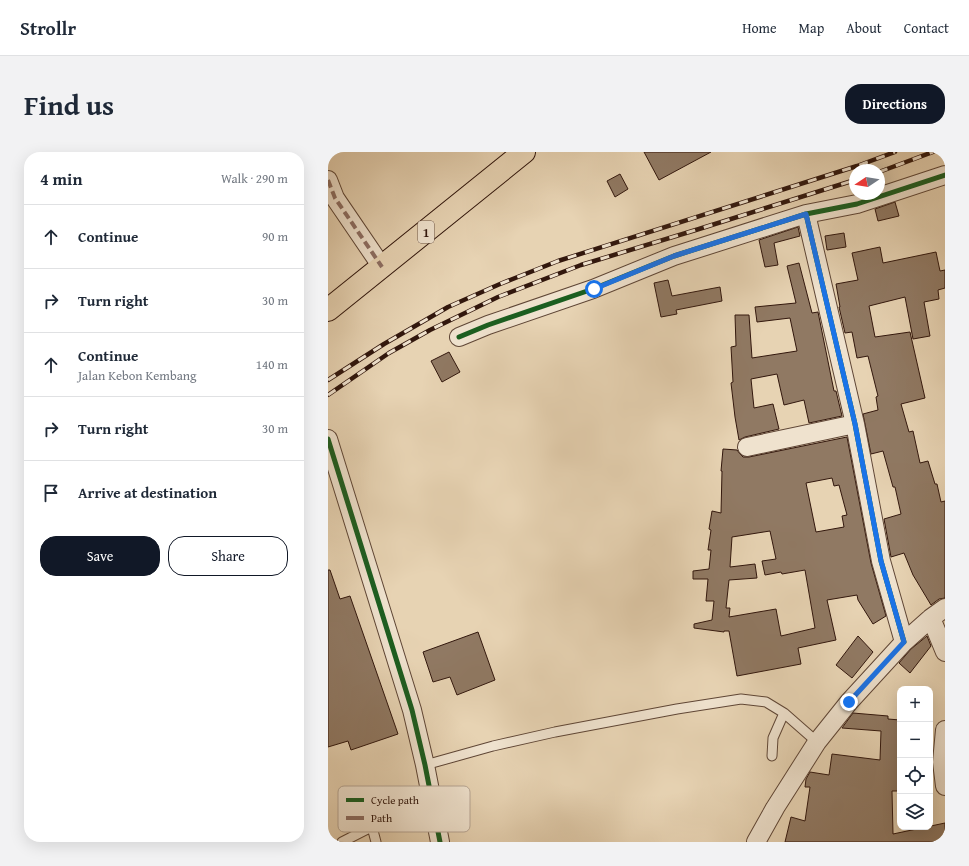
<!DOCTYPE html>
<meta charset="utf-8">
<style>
body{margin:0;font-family:"Gentium Book Plus",serif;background:#f2f2f3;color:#1f2937}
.controls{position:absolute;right:12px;bottom:12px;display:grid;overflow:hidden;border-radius:8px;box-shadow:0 4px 16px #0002}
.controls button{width:36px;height:36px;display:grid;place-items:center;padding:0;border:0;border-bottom:1px solid #e0e1e3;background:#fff;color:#1f2937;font:20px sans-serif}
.compass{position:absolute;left:521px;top:12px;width:36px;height:36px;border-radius:50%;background:#fff;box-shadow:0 4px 16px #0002;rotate:258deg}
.stop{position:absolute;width:12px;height:12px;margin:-9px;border:3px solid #1a73e8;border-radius:50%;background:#fff}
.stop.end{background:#1a73e8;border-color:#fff;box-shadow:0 1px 4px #0008}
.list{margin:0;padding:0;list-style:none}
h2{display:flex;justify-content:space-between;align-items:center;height:52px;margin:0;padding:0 16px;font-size:17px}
h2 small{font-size:13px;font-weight:400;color:#747a83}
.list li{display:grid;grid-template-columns:26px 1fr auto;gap:12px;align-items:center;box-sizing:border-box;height:64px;padding:0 16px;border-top:1px solid #e0e1e3}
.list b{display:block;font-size:15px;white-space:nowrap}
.list p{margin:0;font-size:13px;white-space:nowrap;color:#747a83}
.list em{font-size:13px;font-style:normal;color:#747a83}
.actions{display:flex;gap:8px;padding:12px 16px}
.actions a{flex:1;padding:9px 0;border:1px solid #111827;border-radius:16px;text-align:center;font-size:14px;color:#111827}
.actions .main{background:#111827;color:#fff}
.icon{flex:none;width:22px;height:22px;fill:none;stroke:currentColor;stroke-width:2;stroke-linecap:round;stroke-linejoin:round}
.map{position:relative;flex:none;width:617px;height:690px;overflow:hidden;border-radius:16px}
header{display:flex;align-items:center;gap:24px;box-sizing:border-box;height:56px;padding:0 20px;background:#fff;border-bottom:1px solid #e0e1e3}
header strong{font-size:19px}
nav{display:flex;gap:22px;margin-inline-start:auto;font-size:14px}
.intro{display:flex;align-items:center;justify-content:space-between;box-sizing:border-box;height:96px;padding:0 24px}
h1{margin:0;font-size:28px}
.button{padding:10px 18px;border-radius:16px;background:#111827;color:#fff;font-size:14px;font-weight:700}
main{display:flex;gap:24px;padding:0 24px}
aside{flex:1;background:#fff;border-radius:16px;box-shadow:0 4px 16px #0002}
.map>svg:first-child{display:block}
.building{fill:#907963;stroke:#32170d;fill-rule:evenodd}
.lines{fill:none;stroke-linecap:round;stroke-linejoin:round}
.service-casing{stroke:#5f4636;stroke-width:11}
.minor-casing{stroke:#5f4636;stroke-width:20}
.trunk-casing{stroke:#32170d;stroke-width:24}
.service{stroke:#efe2ce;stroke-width:9}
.minor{stroke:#efe2ce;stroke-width:18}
.trunk{stroke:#e7d3b3;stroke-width:22}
.rail-casing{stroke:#32170d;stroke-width:4.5}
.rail{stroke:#efe2ce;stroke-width:3;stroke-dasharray:9;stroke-linecap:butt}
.quiet{stroke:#8d6e63;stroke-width:4;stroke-dasharray:8 4;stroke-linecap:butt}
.cycleway-casing{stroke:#efe2ce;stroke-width:8}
.cycleway{stroke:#1b5e20;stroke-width:5}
.route{stroke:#1a73e8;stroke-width:5}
.labels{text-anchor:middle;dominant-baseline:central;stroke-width:4;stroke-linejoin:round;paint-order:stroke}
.shield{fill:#efe2ce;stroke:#6b5447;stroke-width:1}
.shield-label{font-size:13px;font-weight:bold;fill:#32170d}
.key{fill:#efe2ce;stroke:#b6a594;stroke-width:1}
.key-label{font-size:11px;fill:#32170d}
</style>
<header>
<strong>Strollr</strong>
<nav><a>Home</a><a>Map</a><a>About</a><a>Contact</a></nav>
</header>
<div class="intro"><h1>Find us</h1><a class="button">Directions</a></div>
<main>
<aside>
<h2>4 min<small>Walk · 290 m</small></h2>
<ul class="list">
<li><svg class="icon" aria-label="ahead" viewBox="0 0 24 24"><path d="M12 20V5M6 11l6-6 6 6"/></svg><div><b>Continue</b></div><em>90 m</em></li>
<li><svg class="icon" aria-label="right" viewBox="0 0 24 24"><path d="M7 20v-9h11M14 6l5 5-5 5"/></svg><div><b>Turn right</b></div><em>30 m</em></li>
<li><svg class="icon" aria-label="ahead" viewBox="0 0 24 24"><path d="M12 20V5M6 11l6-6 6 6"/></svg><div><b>Continue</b><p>Jalan Kebon Kembang</p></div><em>140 m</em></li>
<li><svg class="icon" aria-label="right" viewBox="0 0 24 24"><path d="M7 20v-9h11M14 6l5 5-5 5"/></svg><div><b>Turn right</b></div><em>30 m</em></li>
<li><svg class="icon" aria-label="arrive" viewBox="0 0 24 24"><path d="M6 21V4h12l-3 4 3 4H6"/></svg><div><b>Arrive at destination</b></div></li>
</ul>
<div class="actions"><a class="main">Save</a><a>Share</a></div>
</aside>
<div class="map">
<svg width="617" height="690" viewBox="0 0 617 690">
<rect width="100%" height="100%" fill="#e7d3b3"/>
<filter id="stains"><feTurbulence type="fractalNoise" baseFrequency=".005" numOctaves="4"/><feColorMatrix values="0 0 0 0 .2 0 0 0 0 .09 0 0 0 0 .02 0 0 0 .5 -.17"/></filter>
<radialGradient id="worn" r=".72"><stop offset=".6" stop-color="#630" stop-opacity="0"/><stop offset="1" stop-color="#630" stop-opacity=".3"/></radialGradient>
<path class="building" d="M 316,0 L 383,0 L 331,28 Z
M 292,22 L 300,37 L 287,45 L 279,29 Z
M 567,50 L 571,64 L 550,69 L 547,57 Z
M 470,75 L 472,84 L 446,91 L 450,113 L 437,115 L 431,88 Z
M 516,81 L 518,95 L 499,98 L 497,84 Z
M 552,95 L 555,111 L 608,100 L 612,119 L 617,118 L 617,136 L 610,138 L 611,147 L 596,150 L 602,184 L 585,187 L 577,145 L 541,154 L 547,185 L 582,180 L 597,246 L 573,252 L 581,280 L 585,279 L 592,311 L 600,309 L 607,332 L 609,332 L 613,350 L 617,349 L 617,446 L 611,447 L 603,453 L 585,423 L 576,401 L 563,405 L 556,367 L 573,362 L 567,335 L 565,335 L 555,299 L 543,302 L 535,262 L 550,258 L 548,245 L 550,244 L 540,204 L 529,206 L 524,180 L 517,181 L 511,155 L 512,155 L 508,132 L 530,128 L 524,101 Z
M 471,111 L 484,161 L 490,160 L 506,239 L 508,239 L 514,264 L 481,271 L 476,248 L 456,253 L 449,222 L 423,227 L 426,256 L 445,252 L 451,277 L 417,285 L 411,288 L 407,265 L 403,231 L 405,230 L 403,195 L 408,194 L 407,163 L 421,163 L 424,206 L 469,199 L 462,166 L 429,170 L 427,155 L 468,151 L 459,114 Z
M 340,128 L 344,144 L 392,135 L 394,149 L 348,158 L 349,162 L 333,165 L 326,131 Z
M 121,200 L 132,220 L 114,230 L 103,209 Z
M 519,285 L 543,411 L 558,464 L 545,472 L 530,448 L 529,443 L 499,448 L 508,488 L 470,496 L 473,512 L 409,524 L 401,479 L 396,479 L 396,480 L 366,476 L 366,472 L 384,468 L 386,449 L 378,449 L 380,427 L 365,427 L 365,419 L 381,417 L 383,398 L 380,398 L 383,378 L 381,377 L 384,359 L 393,361 L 394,319 L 393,319 L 395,297 L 409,298 L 412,302 L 415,305 L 421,305 ZM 504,326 L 506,334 L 511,333 L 519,363 L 514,364 L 516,375 L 488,380 L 478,331 ZM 442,379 L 448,407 L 434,409 L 437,423 L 453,420 L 454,422 L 477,418 L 487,476 L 453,484 L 448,457 L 401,465 L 402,456 L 398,456 L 401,428 L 429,426 L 427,412 L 402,415 L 404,385 Z
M 0,418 L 2,418 L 12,447 L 22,444 L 70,582 L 23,598 L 20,589 L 0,595 Z
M 150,480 L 167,528 L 129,543 L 122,525 L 105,530 L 95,500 Z
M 530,484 L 545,500 L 524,526 L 508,513 Z
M 599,484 L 603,494 L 582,521 L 571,511 L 583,497 Z
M 525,561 L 560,564 L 560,567 L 572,568 L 572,639 L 564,639 L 565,682 L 617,671 L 617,690 L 457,690 L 463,665 L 477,669 L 482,635 L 477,635 L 478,627 L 482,620 L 501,623 L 504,602 L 552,608 L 553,579 L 514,576 Z"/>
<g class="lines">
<defs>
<path id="service" d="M 444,604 L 445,586 L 456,561
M 97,613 L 165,594 L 227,580 L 349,557 L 413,547 L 438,550 L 456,561 L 489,590
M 44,675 L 48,690
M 14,690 L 65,664 L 106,654"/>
<path id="minor" d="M 0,28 L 7,46 L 54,115
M 478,62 L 527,272 L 553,409 L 576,490
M 131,185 L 160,173 L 265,137 L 346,104 L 478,62 L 529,52 L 617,23
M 0,287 L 84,558 L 97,613 L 112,690
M 419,295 L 527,272
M 603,466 L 617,500
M 617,578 L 614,610 L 617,634
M 428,690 L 447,656 L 489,590 L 521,550 L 576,490 L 603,466 L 617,456"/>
<path id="trunk" d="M 0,158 L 196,0"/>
</defs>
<use href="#service" class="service-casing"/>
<use href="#minor" class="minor-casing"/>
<use href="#trunk" class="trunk-casing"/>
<use href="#service" class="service"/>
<use href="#minor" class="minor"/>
<use href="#trunk" class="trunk"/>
<defs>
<path id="rail" d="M 551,20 L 605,0
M 0,228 L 56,192 L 120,155 L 172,132 L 230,109 L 529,14 L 567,0
M 0,243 L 61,201 L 102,178 L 170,145 L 253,113 L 371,77 L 527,28"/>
</defs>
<use href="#rail" class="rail-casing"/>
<use href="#rail" class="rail"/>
<path class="quiet" d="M 0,28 L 7,46 L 54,115"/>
<defs>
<path id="cycleway" d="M 478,62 L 527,272 L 553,409 L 576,490
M 131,185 L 160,173 L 265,137 L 346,104 L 478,62 L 529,52 L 617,23
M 0,287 L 84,558 L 97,613 L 112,690"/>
</defs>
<use href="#cycleway" class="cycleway-casing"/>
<use href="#cycleway" class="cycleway"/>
</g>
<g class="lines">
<path class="route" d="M 266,137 L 346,104 L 478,62 L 527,272 L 553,409 L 576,490 L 521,550"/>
</g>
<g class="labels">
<rect class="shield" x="90" y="69" width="16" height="22" rx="3"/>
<g class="shield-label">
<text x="98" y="80">1</text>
</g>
</g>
<rect x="10" y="634" width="132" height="46" rx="6" class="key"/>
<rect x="18" y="646" width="18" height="4" fill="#1b5e20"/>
<rect x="18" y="664" width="18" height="4" fill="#8d6e63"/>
<g class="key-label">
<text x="43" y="652">Cycle path</text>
<text x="43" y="670">Path</text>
</g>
<rect width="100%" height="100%" filter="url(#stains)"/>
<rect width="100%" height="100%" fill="url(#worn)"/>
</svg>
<div class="controls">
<button>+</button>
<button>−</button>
<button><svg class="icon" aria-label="locate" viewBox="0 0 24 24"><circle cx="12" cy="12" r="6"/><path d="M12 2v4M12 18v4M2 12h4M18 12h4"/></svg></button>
<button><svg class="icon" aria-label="layers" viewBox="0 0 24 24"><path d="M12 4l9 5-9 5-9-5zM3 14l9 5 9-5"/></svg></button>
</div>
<svg class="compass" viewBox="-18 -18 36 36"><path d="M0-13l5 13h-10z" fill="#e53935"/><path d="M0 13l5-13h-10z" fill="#747a83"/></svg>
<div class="stop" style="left:266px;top:137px"></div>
<div class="stop end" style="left:521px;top:550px"></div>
</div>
</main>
